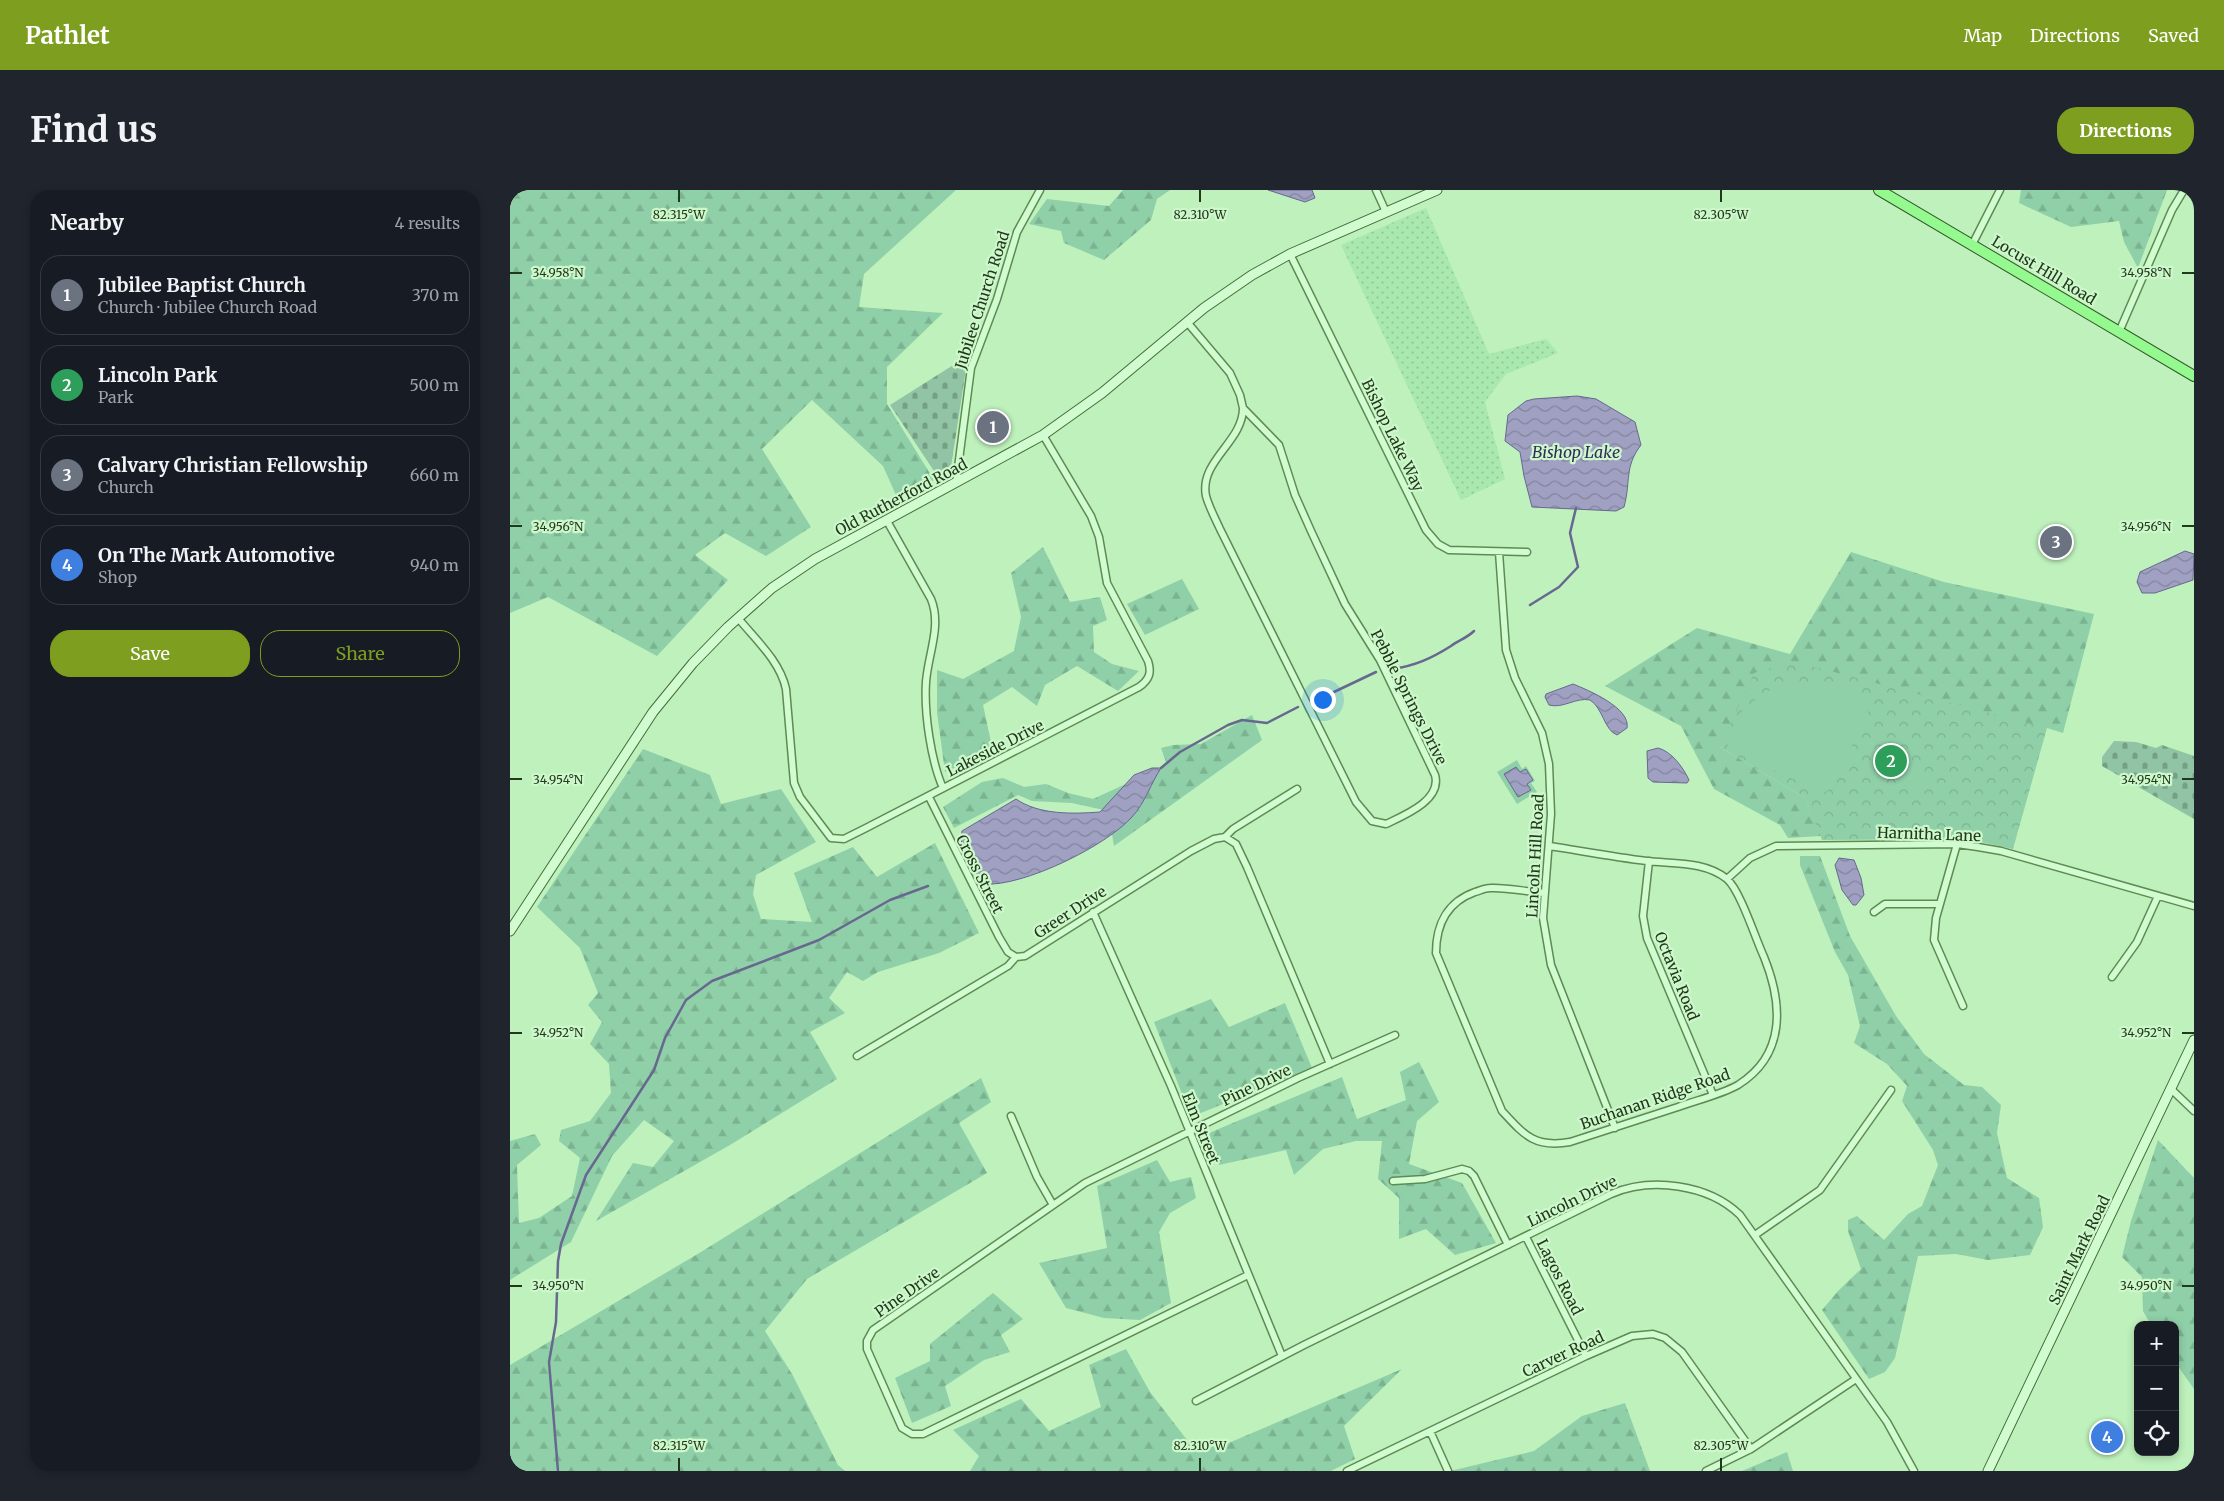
<!DOCTYPE html>
<meta charset="utf-8">
<style>
body{margin:0;font-family:Merriweather,serif;background:#20242c;color:#f1f3f6}
.controls{position:absolute;right:15px;bottom:15px;display:grid;overflow:hidden;border-radius:10px;box-shadow:0 2px 8px #0003}
.controls button{width:45px;height:45px;display:grid;place-items:center;padding:0;border:0;border-bottom:1px solid #363941;background:#171b24;color:#f1f3f6;font:25px sans-serif}
.you{position:absolute;left:812px;top:509px;width:18px;height:18px;margin:-12px;border:4px solid #fff;border-radius:50%;background:#1a73e8;box-shadow:0 0 0 8px #1a73e833}
.badge{display:grid;place-items:center;width:32px;height:32px;border-radius:50%;background:#7e9e1f;color:#fff;font-size:16px;font-weight:700}
.pin{position:absolute;translate:-50% -50%;border:2px solid #fff;box-shadow:0 1px 5px #0006}
.list{margin:0;padding:0;list-style:none}
h2{display:flex;justify-content:space-between;align-items:center;height:65px;margin:0;padding:0 20px;font-size:21px}
h2 small{font-size:16px;font-weight:400;color:#9ea1a6}
.list li{display:grid;grid-template-columns:32px 1fr auto;gap:15px;align-items:center;box-sizing:border-box;height:80px;margin:0 10px 10px;padding:0 10px;border:1px solid #363941;border-radius:20px}
.list b{display:block;font-size:19px;white-space:nowrap}
.list p{margin:0;font-size:16px;white-space:nowrap;color:#9ea1a6}
.list em{font-size:16px;font-style:normal;color:#9ea1a6}
.actions{display:flex;gap:10px;padding:15px 20px}
.actions a{flex:1;padding:11px 0;border:1px solid #7e9e1f;border-radius:20px;text-align:center;font-size:18px;color:#7e9e1f}
.actions .main{background:#7e9e1f;color:#fff}
.icon{flex:none;width:28px;height:28px;fill:none;stroke:currentColor;stroke-width:2;stroke-linecap:round;stroke-linejoin:round}
.map{position:relative;flex:none;width:1684px;height:1281px;overflow:hidden;border-radius:20px}
header{display:flex;align-items:center;gap:30px;box-sizing:border-box;height:70px;padding:0 25px;background:#7e9e1f;color:#fff}
header strong{font-size:24px}
nav{display:flex;gap:28px;margin-inline-start:auto;font-size:18px}
.intro{display:flex;align-items:center;justify-content:space-between;box-sizing:border-box;height:120px;padding:0 30px}
h1{margin:0;font-size:35px}
.button{padding:12px 22px;border-radius:20px;background:#7e9e1f;color:#fff;font-size:18px;font-weight:700}
main{display:flex;gap:30px;padding:0 30px}
aside{flex:1;background:#171b24;border-radius:20px;box-shadow:0 2px 8px #0003}
.map>svg:first-child{display:block}
.farmland{fill:url(#farmland-dots)}
.forest{fill:url(#forest-firs)}
.cemetery{fill:url(#cemetery-stones)}
.park{fill:url(#park-crowns)}
.pitch{fill:#8fd0a8}
.water{fill:url(#water-waves);stroke:#686790}
.lines{fill:none;stroke-linecap:round;stroke-linejoin:round}
.stream{stroke:#686790;stroke-width:2.5}
.street-casing{stroke:#5f8a54;stroke-width:9}
.secondary-casing{stroke:#446c38;stroke-width:11}
.primary-casing{stroke:#365729;stroke-width:12}
.street{stroke:#d1fcd0;stroke-width:6}
.secondary{stroke:#d1fcd0;stroke-width:9}
.primary{stroke:#94f98f;stroke-width:10}
.ticks{fill:none;stroke:#22381a;stroke-width:2}
.labels{text-anchor:middle;dominant-baseline:central;stroke-width:4.5;stroke-linejoin:round;paint-order:stroke}
.street-label{font-size:15px;fill:#22381a;stroke:#cdf8cc}
.water-label{font-size:16px;font-style:italic;fill:#322859;stroke:#cdf8cc}
.ticks-label{font-size:12px;text-anchor:middle;fill:#22381a;stroke:#cdf8cc;stroke-width:4.5;stroke-linejoin:round;paint-order:stroke}
</style>
<header>
<strong>Pathlet</strong>
<nav><a>Map</a><a>Directions</a><a>Saved</a></nav>
</header>
<div class="intro"><h1>Find us</h1><a class="button">Directions</a></div>
<main>
<aside>
<h2>Nearby<small>4 results</small></h2>
<ul class="list">
<li><span class="badge" style="background:#6b7280">1</span><div><b>Jubilee Baptist Church</b><p>Church · Jubilee Church Road</p></div><em>370 m</em></li>
<li><span class="badge" style="background:#2e9e5b">2</span><div><b>Lincoln Park</b><p>Park</p></div><em>500 m</em></li>
<li><span class="badge" style="background:#6b7280">3</span><div><b>Calvary Christian Fellowship</b><p>Church</p></div><em>660 m</em></li>
<li><span class="badge" style="background:#3f7fe0">4</span><div><b>On The Mark Automotive</b><p>Shop</p></div><em>940 m</em></li>
</ul>
<div class="actions"><a class="main">Save</a><a>Share</a></div>
</aside>
<div class="map">
<svg width="1684" height="1281" viewBox="0 0 1684 1281">
<defs>
<pattern id="farmland-dots" width="8" height="8" patternUnits="userSpaceOnUse" patternTransform="scale(1.25)"><rect width="8" height="8" fill="#a9e8af"/><path d="M2 2h.1M6 6h.1" fill="none" stroke="#91c896" stroke-width="1.8" stroke-linecap="round"/></pattern>
<pattern id="forest-firs" width="22" height="20" patternUnits="userSpaceOnUse" patternTransform="scale(1.25)"><rect width="22" height="20" fill="#8fd0a8"/><path d="M5 1l3.5 6h-7zM16 11l3.5 6h-7z" fill="#7bb390"/></pattern>
<pattern id="cemetery-stones" width="16" height="16" patternUnits="userSpaceOnUse" patternTransform="scale(1.25)"><rect width="16" height="16" fill="#90c4a4"/><path d="M2 7V4a2 2 0 0 1 4 0v3zM10 15v-3a2 2 0 0 1 4 0v3z" fill="#75a085"/></pattern>
<pattern id="park-crowns" width="20" height="18" patternUnits="userSpaceOnUse" patternTransform="scale(1.25)"><rect width="20" height="18" fill="#8fd0a8"/><path d="M2 6a3 3 0 1 1 6 0M12 15a3 3 0 1 1 6 0" fill="none" stroke="#7bb390"/></pattern>
<pattern id="water-waves" width="16" height="10" patternUnits="userSpaceOnUse" patternTransform="scale(1.25)"><rect width="16" height="10" fill="#a0a1c2"/><path d="M0 5q4-4 8 0t8 0" fill="none" stroke="#82849d"/></pattern>
</defs>
<rect width="100%" height="100%" fill="#bef1bc"/>
<path class="farmland" d="M 916,18 L 979,164 L 1036,149 L 1048,163 L 996,184 L 975,212 L 995,289 L 951,310 L 831,55 Z"/>
<path class="forest" d="M 0,0 L 446,0 L 354,84 L 349,117 L 433,123 L 377,177 L 377,214 L 424,290 L 386,305 L 373,276 L 302,210 L 252,259 L 301,337 L 256,366 L 215,343 L 185,365 L 218,390 L 147,466 L 38,407 L 0,423 Z
M 613,0 L 660,0 L 647,9 L 641,30 L 594,70 L 554,53 L 551,41 L 519,34 L 537,9 L 599,16 Z
M 1511,0 L 1657,0 L 1628,78 L 1614,52 L 1609,31 L 1561,37 L 1509,13 Z
M 533,357 L 560,412 L 590,407 L 597,430 L 583,436 L 584,462 L 602,474 L 629,481 L 608,501 L 567,476 L 535,495 L 527,516 L 502,497 L 473,515 L 483,561 L 435,582 L 427,522 L 427,480 L 453,489 L 504,461 L 511,427 L 501,383 Z
M 1341,362 L 1434,392 L 1584,424 L 1553,543 L 1537,538 L 1210,557 L 1295,608 L 1311,646 L 1278,648 L 1270,635 L 1204,599 L 1171,536 L 1095,496 L 1187,438 L 1280,464 Z
M 672,389 L 689,419 L 635,445 L 617,414 Z
M 742,525 L 752,550 L 604,656 L 598,621 L 562,613 L 522,611 L 508,605 L 444,638 L 433,617 L 472,592 L 493,588 L 514,597 L 536,594 L 558,603 L 583,609 L 657,575 L 651,558 L 663,555 L 691,554 Z
M 133,559 L 200,585 L 211,614 L 271,599 L 306,652 L 246,685 L 243,704 L 251,729 L 302,732 L 284,683 L 343,657 L 367,687 L 425,653 L 469,743 L 429,763 L 368,782 L 353,791 L 337,782 L 319,808 L 335,823 L 300,842 L 327,889 L 220,955 L 86,1031 L 123,973 L 143,977 L 164,951 L 134,930 L 102,966 L 61,1052 L 0,1090 L 0,951 L 25,944 L 31,955 L 7,975 L 9,1033 L 29,1028 L 62,1006 L 70,968 L 49,951 L 51,940 L 80,931 L 101,903 L 99,874 L 80,854 L 92,832 L 78,815 L 88,803 L 70,758 L 27,717 Z
M 1290,666 L 1310,666 L 1340,746 L 1386,826 L 1414,864 L 1454,895 L 1472,897 L 1491,915 L 1487,943 L 1497,988 L 1529,1008 L 1533,1037 L 1520,1065 L 1478,1070 L 1446,1064 L 1408,1066 L 1385,1168 L 1375,1182 L 1359,1189 L 1312,1120 L 1329,1100 L 1351,1079 L 1338,1041 L 1338,1030 L 1347,1026 L 1374,1050 L 1398,1024 L 1412,1016 L 1428,975 L 1423,960 L 1392,911 L 1397,896 L 1377,874 L 1344,853 L 1350,836 L 1338,785 L 1325,762 L 1290,675 Z
M 701,809 L 719,837 L 775,813 L 802,878 L 681,927 L 644,832 Z
M 909,872 L 929,912 L 907,931 L 899,974 L 952,993 L 986,1053 L 945,1065 L 916,1039 L 889,1049 L 889,1008 L 868,989 L 872,951 L 846,951 L 813,959 L 784,985 L 776,960 L 709,975 L 699,943 L 832,887 L 847,929 L 896,910 L 890,882 Z
M 471,888 L 481,912 L 449,933 L 477,983 L 297,1089 L 255,1141 L 282,1184 L 328,1275 L 335,1281 L 0,1281 L 0,1175 L 191,1062 Z
M 1648,950 L 1684,988 L 1684,1199 L 1665,1172 L 1665,1135 L 1641,1135 L 1633,1121 L 1632,1087 L 1612,1067 L 1621,1031 Z
M 647,970 L 660,992 L 681,987 L 686,1008 L 660,1023 L 649,1042 L 661,1113 L 630,1130 L 594,1128 L 556,1118 L 529,1073 L 597,1058 L 587,996 Z
M 483,1103 L 513,1129 L 491,1145 L 500,1162 L 474,1170 L 435,1196 L 441,1216 L 402,1233 L 385,1188 L 420,1171 L 420,1154 Z
M 616,1159 L 640,1202 L 684,1259 L 714,1255 L 892,1179 L 834,1236 L 845,1269 L 821,1281 L 460,1281 L 469,1266 L 443,1240 L 511,1209 L 539,1241 L 591,1217 L 579,1175 Z
M 1115,1213 L 1140,1281 L 940,1281 L 1024,1261 L 1072,1226 Z
M 1277,1262 L 1283,1281 L 1232,1281 Z"/>
<path class="cemetery" d="M 445,174 L 456,179 L 440,283 L 437,290 L 430,290 L 380,215 Z
M 1604,551 L 1626,552 L 1646,558 L 1652,555 L 1684,566 L 1684,629 L 1592,576 L 1592,567 Z"/>
<path class="park" d="M 1282,471 L 1537,538 L 1503,659 L 1457,649 L 1312,650 L 1295,608 L 1210,557 L 1244,483 Z"/>
<path class="pitch" d="M 1309,493 L 1357,504 L 1360,518 L 1322,598 L 1313,603 L 1217,558 L 1232,521 L 1256,501 Z
M 1007,570 L 1012,579 L 1016,576 L 1025,591 L 1021,593 L 1027,602 L 1007,614 L 987,582 Z
M 1399,570 L 1416,575 L 1410,600 L 1393,596 Z"/>
<path class="water" d="M 758,0 L 802,0 L 805,8 L 795,12 Z
M 1067,206 L 1086,209 L 1125,232 L 1131,255 C 1114,277 1121,292 1114,317 L 1106,321 L 1022,317 L 1014,286 L 1010,262 L 995,251 L 998,225 L 1016,211 L 1024,209 Z
M 1675,361 L 1684,364 L 1683,390 L 1645,403 L 1632,403 L 1627,392 L 1630,382 Z
M 1063,494 C 1078,500 1121,518 1117,538 L 1107,545 C 1094,540 1093,518 1080,510 C 1066,507 1053,519 1039,515 L 1035,507 L 1036,504 Z
M 1148,558 C 1161,561 1173,577 1179,590 L 1177,593 L 1143,592 L 1138,588 L 1137,561 Z
M 1006,577 L 1010,582 L 1016,579 L 1023,590 L 1017,594 L 1021,600 L 1008,607 L 994,584 Z
M 642,578 L 651,578 C 641,593 635,613 622,627 C 596,656 513,697 474,694 C 463,678 448,662 452,641 L 506,609 C 529,625 563,624 590,622 L 624,585 Z
M 1329,668 L 1344,670 L 1351,688 L 1354,705 L 1346,715 L 1343,715 L 1332,700 L 1325,675 Z"/>
<g class="lines">
<path class="stream" d="M 1020,415 L 1049,397 L 1068,377 L 1060,343 L 1066,318
M 882,479 C 905,476 922,468 941,456 C 949,450 957,448 964,441
M 805,511 L 866,482
M 651,578 L 670,562 L 718,535 L 732,530 L 757,533 L 788,517
M 48,1281 L 39,1172 L 46,1132 L 48,1071 L 51,1054 L 76,985 L 144,880 L 155,848 L 176,810 L 202,791 L 309,750 L 380,710 L 418,696"/>
<defs>
<path id="street" d="M 866,0 L 876,22
M 1462,55 L 1490,0
M 780,64 L 916,340 L 928,354 L 939,360 L 1017,362
M 677,132 L 720,183 L 730,205 L 733,218 L 769,255 L 785,305 L 801,341 L 835,414 L 870,470 L 925,585 C 932,610 895,625 876,634 L 862,631 L 846,612 L 710,339 C 705,328 699,317 696,306 C 689,271 733,252 733,218
M 1609,142 L 1662,20 L 1674,0
M 446,293 L 461,178 L 487,109 L 507,42 L 530,0
M 377,331 L 421,409 C 432,436 418,464 416,492 C 414,523 421,571 433,598
M 989,362 L 996,460 L 1005,488 L 1032,543 L 1039,574 L 1041,624 L 1033,728 L 1041,775 L 1105,938
M 228,428 C 245,449 270,471 276,499 L 284,593 L 290,607 L 321,648 L 334,649 L 356,638 L 629,497 C 639,490 642,483 638,471 L 597,393 L 589,347 L 581,326 L 533,245
M 419,607 L 489,747 L 498,762 L 506,767
M 715,647 L 726,654 L 737,677 L 820,874
M 1447,654 L 1426,728 L 1424,750 L 1453,816
M 1139,671 L 1133,726 L 1137,748 L 1203,905
M 1217,689 L 1240,668 L 1266,656 L 1447,654 L 1468,657 L 1491,661 L 1684,716
M 1034,703 C 1017,702 997,697 980,698 C 975,698 969,701 965,702 C 937,712 926,735 926,763 L 992,921 C 1015,946 1025,958 1060,952 C 1096,940 1132,929 1168,917 C 1187,910 1210,905 1228,895 C 1276,865 1273,814 1254,767 C 1246,750 1230,700 1217,689 C 1195,671 1163,674 1137,671 C 1104,667 1072,661 1040,656
M 583,722 L 661,896 L 772,1166
M 1364,722 L 1375,714 L 1430,714
M 1602,787 L 1627,752 L 1648,706
M 347,866 L 498,776 L 506,767 L 515,766 L 681,661 L 704,649 L 715,647 L 723,639 L 787,599
M 1661,899 L 1684,921
M 501,926 L 527,987 L 543,1015
M 883,991 L 915,989 L 952,979 L 959,981 L 964,986 L 998,1055
M 1245,1045 L 1310,1000 L 1381,900
M 1016,1047 L 1076,1166
M 738,1085 L 413,1244 L 402,1244 L 392,1238 L 357,1159 L 357,1151 L 363,1140 L 575,993 L 788,888 L 885,845
M 686,1211 L 794,1155 L 1101,1004 C 1141,987 1198,994 1230,1025 L 1377,1232 L 1404,1281
M 920,1241 L 938,1281
M 837,1281 L 1076,1166 L 1122,1146 L 1143,1144 L 1155,1148 L 1172,1162 L 1241,1259
M 1196,1281 L 1241,1259 L 1346,1189"/>
<path id="secondary" d="M 0,741 L 143,522 L 183,473 L 218,437 L 262,398 L 305,369 L 533,245 L 592,203 L 694,118 L 742,85 L 780,64 L 927,0
M 1478,1281 L 1684,850"/>
<path id="primary" d="M 1369,0 L 1684,186"/>
</defs>
<use href="#street" class="street-casing"/>
<use href="#secondary" class="secondary-casing"/>
<use href="#primary" class="primary-casing"/>
<use href="#street" class="street"/>
<use href="#secondary" class="secondary"/>
<use href="#primary" class="primary"/>
</g>
<path class="ticks" d="M 169,0 L 169,12M 690,0 L 690,12M 1211,0 L 1211,12M 0,83 L 12,83M 1672,83 L 1684,83M 0,336 L 12,336M 1672,336 L 1684,336M 0,589 L 12,589M 1672,589 L 1684,589M 0,843 L 12,843M 1672,843 L 1684,843M 0,1096 L 12,1096M 1672,1096 L 1684,1096M 169,1268 L 169,1281M 690,1268 L 690,1281M 1211,1268 L 1211,1281"/>
<g class="labels">
<g class="street-label">
<text transform="translate(1534 80) rotate(31)">Locust Hill Road</text>
<text transform="translate(472 110) rotate(-72)">Jubilee Church Road</text>
<text transform="translate(883 245) rotate(64)">Bishop Lake Way</text>
<text transform="translate(391 307) rotate(-28)">Old Rutherford Road</text>
<text transform="translate(899 507) rotate(63)">Pebble Springs Drive</text>
<text transform="translate(485 558) rotate(-27)">Lakeside Drive</text>
<text transform="translate(1419 644) rotate(2)">Harnitha Lane</text>
<text transform="translate(1025 666) rotate(-87)">Lincoln Hill Road</text>
<text transform="translate(470 684) rotate(63)">Cross Street</text>
<text transform="translate(560 722) rotate(-33)">Greer Drive</text>
<text transform="translate(1167 786) rotate(68)">Octavia Road</text>
<text transform="translate(746 895) rotate(-26)">Pine Drive</text>
<text transform="translate(1145 909) rotate(-19)">Buchanan Ridge Road</text>
<text transform="translate(691 938) rotate(68)">Elm Street</text>
<text transform="translate(1062 1011) rotate(-26)">Lincoln Drive</text>
<text transform="translate(1569 1060) rotate(-64)">Saint Mark Road</text>
<text transform="translate(1050 1087) rotate(63)">Lagos Road</text>
<text transform="translate(397 1102) rotate(-35)">Pine Drive</text>
<text transform="translate(1053 1164) rotate(-25)">Carver Road</text>
</g>
<g class="water-label">
<text x="1066" y="262">Bishop Lake</text>
</g>
</g>
<g class="ticks-label">
<text x="169" y="29">82.315°W</text>
<text x="690" y="29">82.310°W</text>
<text x="1211" y="29">82.305°W</text>
<text x="48" y="87">34.958°N</text>
<text x="1636" y="87">34.958°N</text>
<text x="48" y="341">34.956°N</text>
<text x="1636" y="341">34.956°N</text>
<text x="48" y="594">34.954°N</text>
<text x="1636" y="594">34.954°N</text>
<text x="48" y="847">34.952°N</text>
<text x="1636" y="847">34.952°N</text>
<text x="48" y="1100">34.950°N</text>
<text x="1636" y="1100">34.950°N</text>
<text x="169" y="1260">82.315°W</text>
<text x="690" y="1260">82.310°W</text>
<text x="1211" y="1260">82.305°W</text>
</g>
</svg>
<div class="controls">
<button>+</button>
<button>−</button>
<button><svg class="icon" aria-label="locate" viewBox="0 0 24 24"><circle cx="12" cy="12" r="6"/><path d="M12 2v4M12 18v4M2 12h4M18 12h4"/></svg></button>
</div>
<div class="you"></div>
<div class="pin badge" style="left:483px;top:237px;background:#6b7280">1</div>
<div class="pin badge" style="left:1381px;top:571px;background:#2e9e5b">2</div>
<div class="pin badge" style="left:1546px;top:352px;background:#6b7280">3</div>
<div class="pin badge" style="left:1597px;top:1247px;background:#3f7fe0">4</div>
</div>
</main>
